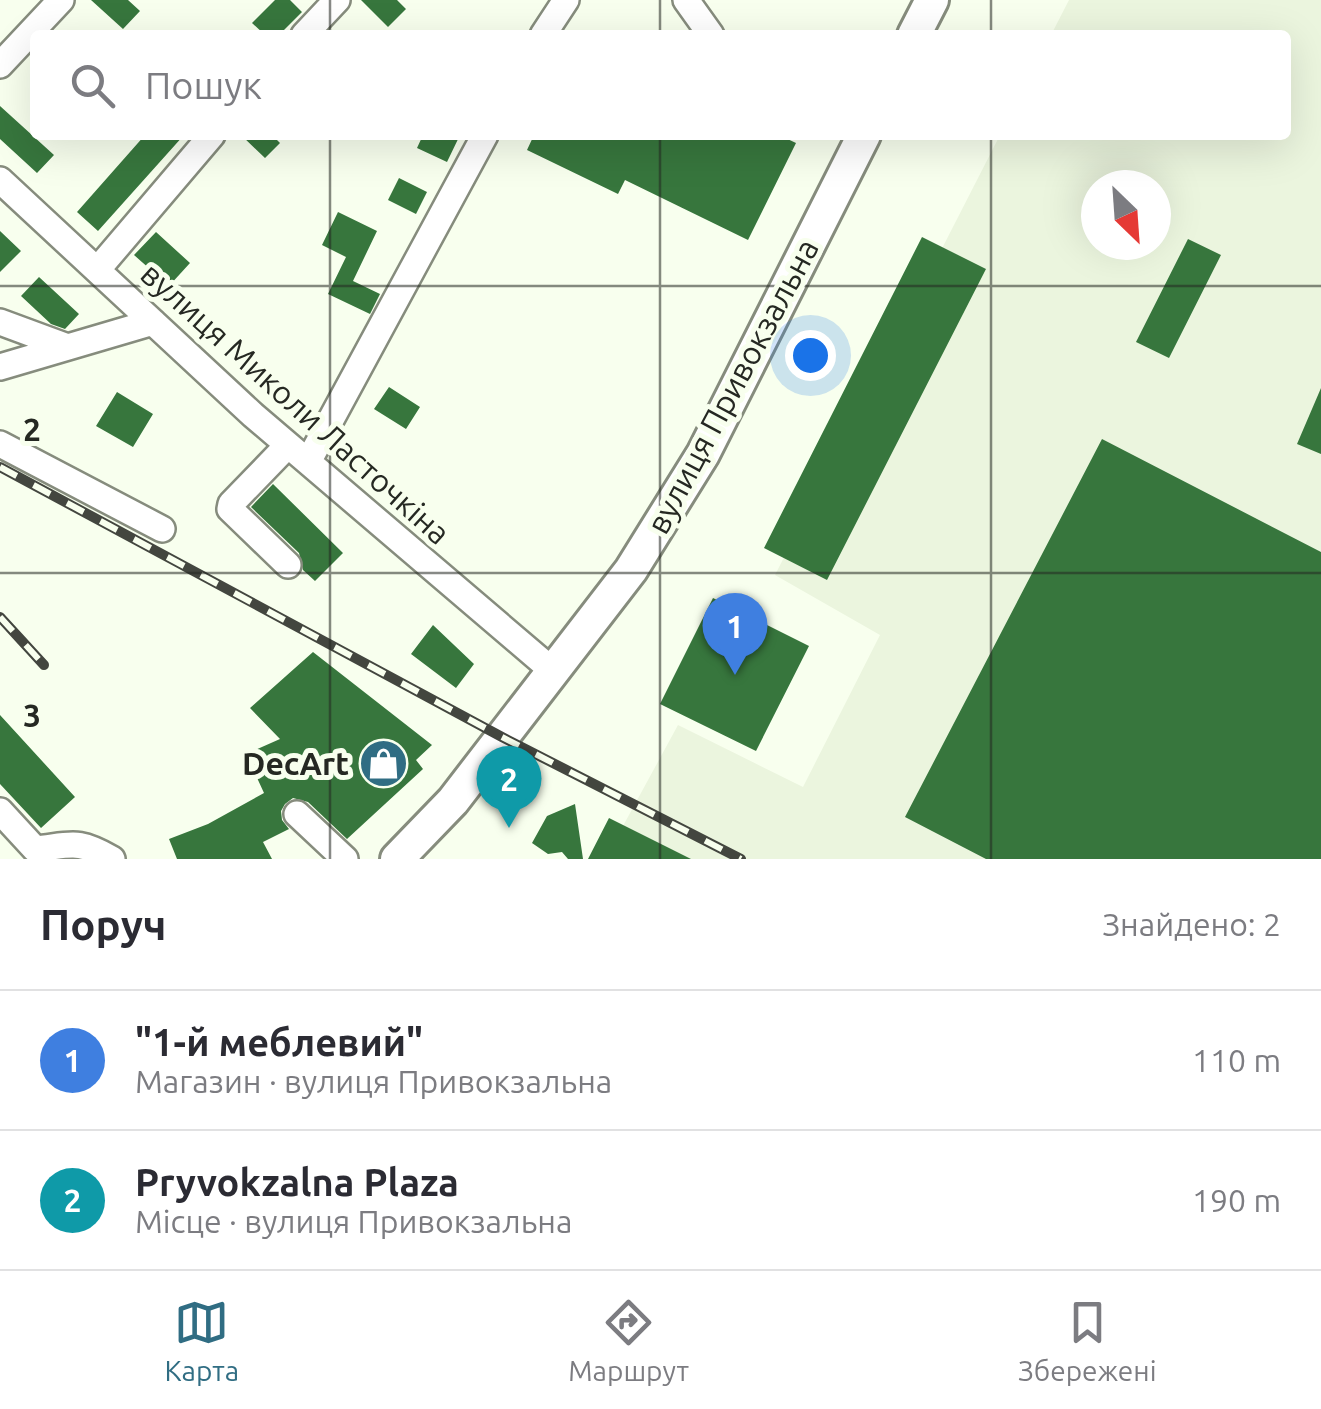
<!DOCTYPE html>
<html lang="uk">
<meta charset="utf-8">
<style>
body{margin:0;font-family:Ubuntu,sans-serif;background:#f2f2f3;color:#2b2b33}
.compass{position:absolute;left:1081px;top:170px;width:90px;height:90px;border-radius:50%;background:#fff;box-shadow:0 10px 40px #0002;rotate:155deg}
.you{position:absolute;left:810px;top:355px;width:35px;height:35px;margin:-25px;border:8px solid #fff;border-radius:50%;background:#1a73e8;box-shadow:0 0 0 15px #1a73e833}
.badge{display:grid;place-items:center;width:65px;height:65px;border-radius:50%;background:#306d83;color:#fff;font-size:32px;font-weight:700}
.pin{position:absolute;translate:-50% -82px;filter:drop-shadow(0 2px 5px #0008)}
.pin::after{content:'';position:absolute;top:52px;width:35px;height:30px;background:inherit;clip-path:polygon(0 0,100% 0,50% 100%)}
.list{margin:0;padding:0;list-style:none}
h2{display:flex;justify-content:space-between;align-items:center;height:130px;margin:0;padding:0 40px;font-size:42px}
h2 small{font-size:32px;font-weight:400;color:#7c7c81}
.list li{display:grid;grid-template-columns:65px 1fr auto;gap:30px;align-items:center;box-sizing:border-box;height:140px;padding:0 40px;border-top:2px solid #e1e1e2}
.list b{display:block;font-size:38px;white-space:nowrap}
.list p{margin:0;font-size:32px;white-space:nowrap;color:#7c7c81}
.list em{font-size:32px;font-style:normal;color:#7c7c81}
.icon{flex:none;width:55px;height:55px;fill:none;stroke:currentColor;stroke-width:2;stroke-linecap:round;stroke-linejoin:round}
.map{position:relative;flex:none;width:1321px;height:859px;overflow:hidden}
.search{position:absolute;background:#fff;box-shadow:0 10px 40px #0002;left:30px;right:30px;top:30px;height:110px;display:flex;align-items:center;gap:25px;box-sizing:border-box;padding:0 35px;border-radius:10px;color:#7c7c81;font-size:38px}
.sheet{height:410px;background:#fff}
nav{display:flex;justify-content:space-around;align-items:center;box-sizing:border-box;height:140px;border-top:2px solid #e1e1e2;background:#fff;font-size:28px;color:#7c7c81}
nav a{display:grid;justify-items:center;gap:5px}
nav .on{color:#306d83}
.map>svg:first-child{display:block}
.built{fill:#ebf5de;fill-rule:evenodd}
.building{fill:#37763d}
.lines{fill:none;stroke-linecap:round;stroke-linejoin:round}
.minor-casing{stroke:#868c7d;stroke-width:30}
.major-casing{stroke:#868c7d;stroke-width:38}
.minor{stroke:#fff;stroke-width:25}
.major{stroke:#fff;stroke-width:32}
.rail-casing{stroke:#43463f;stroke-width:10}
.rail{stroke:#f8ffee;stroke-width:6;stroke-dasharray:19;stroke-linecap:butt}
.grid{fill:none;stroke:#252822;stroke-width:2.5;stroke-opacity:0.55}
.labels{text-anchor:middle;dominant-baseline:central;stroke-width:10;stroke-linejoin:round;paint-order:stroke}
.street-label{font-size:32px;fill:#252822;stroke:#f8ffee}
.poi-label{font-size:32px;font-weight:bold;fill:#252822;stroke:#f8ffee;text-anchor:end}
.grid-label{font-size:32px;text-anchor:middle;font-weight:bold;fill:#252822;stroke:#f8ffee;stroke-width:10;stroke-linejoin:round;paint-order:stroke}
</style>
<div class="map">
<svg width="1321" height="859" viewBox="0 0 1321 859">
<rect width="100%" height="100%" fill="#f8ffee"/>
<path class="built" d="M 1069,0 L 1321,0 L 1321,859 L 605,859 L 678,725 L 803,787 L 880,635 L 775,575 L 1000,135 L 1286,135 L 1286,35 L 1051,35 ZM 1096,185 L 1156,185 L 1156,245 L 1096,245 Z"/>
<path class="building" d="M 91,0 L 128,0 L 140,11 L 123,29 Z
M 275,0 L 290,0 L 302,12 L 279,35 L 265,35 L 252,23 Z
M 361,0 L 397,0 L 406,9 L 388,27 Z
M 0,106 L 54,155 L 37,173 L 0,139 Z
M 145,135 L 184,135 L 98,231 L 77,212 Z
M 241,135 L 272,135 L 280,143 L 265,158 Z
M 423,135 L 460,135 L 447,162 L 417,148 Z
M 534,135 L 779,135 L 796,143 L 748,240 L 625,180 L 618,194 L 527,150 Z
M 399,178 L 427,192 L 416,214 L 388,200 Z
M 338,212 L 377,231 L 353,281 L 380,294 L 370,314 L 328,294 L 346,257 L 322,245 Z
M 0,231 L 21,251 L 0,272 Z
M 156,232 L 190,263 L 169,286 L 134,255 Z
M 922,237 L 986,269 L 827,580 L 764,548 Z
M 1188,239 L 1221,255 L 1169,358 L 1136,342 Z
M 39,277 L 79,314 L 65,329 L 51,324 L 21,296 Z
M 389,387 L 420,407 L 406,429 L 374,409 Z
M 1321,388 L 1321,454 L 1297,444 Z
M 117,392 L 153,414 L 133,447 L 96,426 Z
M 1102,439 L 1321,552 L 1321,859 L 986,859 L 905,817 Z
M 273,484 L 343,553 L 315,581 L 303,570 L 299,553 L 251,507 Z
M 713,598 L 809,646 L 756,751 L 660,704 Z
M 433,625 L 474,664 L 456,688 L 411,654 Z
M 313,652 L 432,745 L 416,760 L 423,769 L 347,839 L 308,802 L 293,798 L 285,804 L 281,811 L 282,820 L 289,829 L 263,842 L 272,859 L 177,859 L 169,839 L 208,824 L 264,793 L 246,754 L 280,739 L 250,708 Z
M 0,715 L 75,797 L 41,828 L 0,784 Z
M 575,804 L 583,859 L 568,859 L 562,852 L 548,854 L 532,843 L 547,816 Z
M 609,818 L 691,859 L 588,859 Z"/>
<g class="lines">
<defs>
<path id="minor" d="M 686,0 L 711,35
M 304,35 L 337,0
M 543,35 L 566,0
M 0,65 L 61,0
M 0,180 L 253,415 L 553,671
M 98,269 L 212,135
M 0,322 L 65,346
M 0,367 L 153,322
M 0,444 L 162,529
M 308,462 L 485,135
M 288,565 L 230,509 L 231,504 L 288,445
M 0,811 L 35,849 C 73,845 77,839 112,859
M 297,814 L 345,859"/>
<path id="major" d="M 914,35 L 932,0
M 397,859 L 453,801 L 631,570 L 703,454 L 864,135"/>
</defs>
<use href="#minor" class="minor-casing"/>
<use href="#major" class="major-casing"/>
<use href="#minor" class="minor"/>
<use href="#major" class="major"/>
<defs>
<path id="rail" d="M 0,467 L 502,737 L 741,859
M 0,617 L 44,665"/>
</defs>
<use href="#rail" class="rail-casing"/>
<use href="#rail" class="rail"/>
</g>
<path class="grid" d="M 330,0 L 330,35M 660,0 L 660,35M 991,0 L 991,35M 330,135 L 330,859M 660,135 L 660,859M 991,135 L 991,859M 0,286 L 1321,286M 0,573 L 1321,573"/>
<defs>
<symbol id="shop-disc" viewBox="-11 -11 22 22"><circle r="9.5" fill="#306d83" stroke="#f8ffee"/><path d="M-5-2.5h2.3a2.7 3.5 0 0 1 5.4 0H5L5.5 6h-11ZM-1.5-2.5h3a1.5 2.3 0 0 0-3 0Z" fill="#fff"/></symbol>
</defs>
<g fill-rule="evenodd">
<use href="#shop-disc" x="356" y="736" width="55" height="55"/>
</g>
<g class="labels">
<g class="street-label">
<text transform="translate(732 386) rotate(-62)">вулиця Привокзальна</text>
<text transform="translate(296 403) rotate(42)">вулиця Миколи Ласточкіна</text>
</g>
<g class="poi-label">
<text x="349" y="763">DecArt</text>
</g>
</g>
<g class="grid-label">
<text x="32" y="441">2</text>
<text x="32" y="727">3</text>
</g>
</svg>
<svg class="compass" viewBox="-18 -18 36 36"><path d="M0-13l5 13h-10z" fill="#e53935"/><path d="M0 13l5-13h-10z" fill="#7c7c81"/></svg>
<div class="you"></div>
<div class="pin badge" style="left:735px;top:675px;background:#3f7fe0">1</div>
<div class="pin badge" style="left:509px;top:828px;background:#0f9aa8">2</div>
<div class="search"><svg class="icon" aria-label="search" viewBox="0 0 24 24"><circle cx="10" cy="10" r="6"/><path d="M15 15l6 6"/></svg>Пошук</div>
</div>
<section class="sheet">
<h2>Поруч<small>Знайдено: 2</small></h2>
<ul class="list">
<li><span class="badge" style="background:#3f7fe0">1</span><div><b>&quot;1-й меблевий&quot;</b><p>Магазин · вулиця Привокзальна</p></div><em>110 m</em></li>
<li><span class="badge" style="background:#0f9aa8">2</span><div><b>Pryvokzalna Plaza</b><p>Місце · вулиця Привокзальна</p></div><em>190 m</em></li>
</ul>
</section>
<nav>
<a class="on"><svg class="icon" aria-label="map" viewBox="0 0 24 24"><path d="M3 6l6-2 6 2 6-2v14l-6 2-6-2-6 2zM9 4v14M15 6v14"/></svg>Карта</a>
<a><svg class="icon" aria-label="directions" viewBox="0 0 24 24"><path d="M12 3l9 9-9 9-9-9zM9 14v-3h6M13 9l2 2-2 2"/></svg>Маршрут</a>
<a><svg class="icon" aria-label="saved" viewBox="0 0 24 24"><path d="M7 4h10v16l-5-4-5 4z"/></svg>Збережені</a>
</nav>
